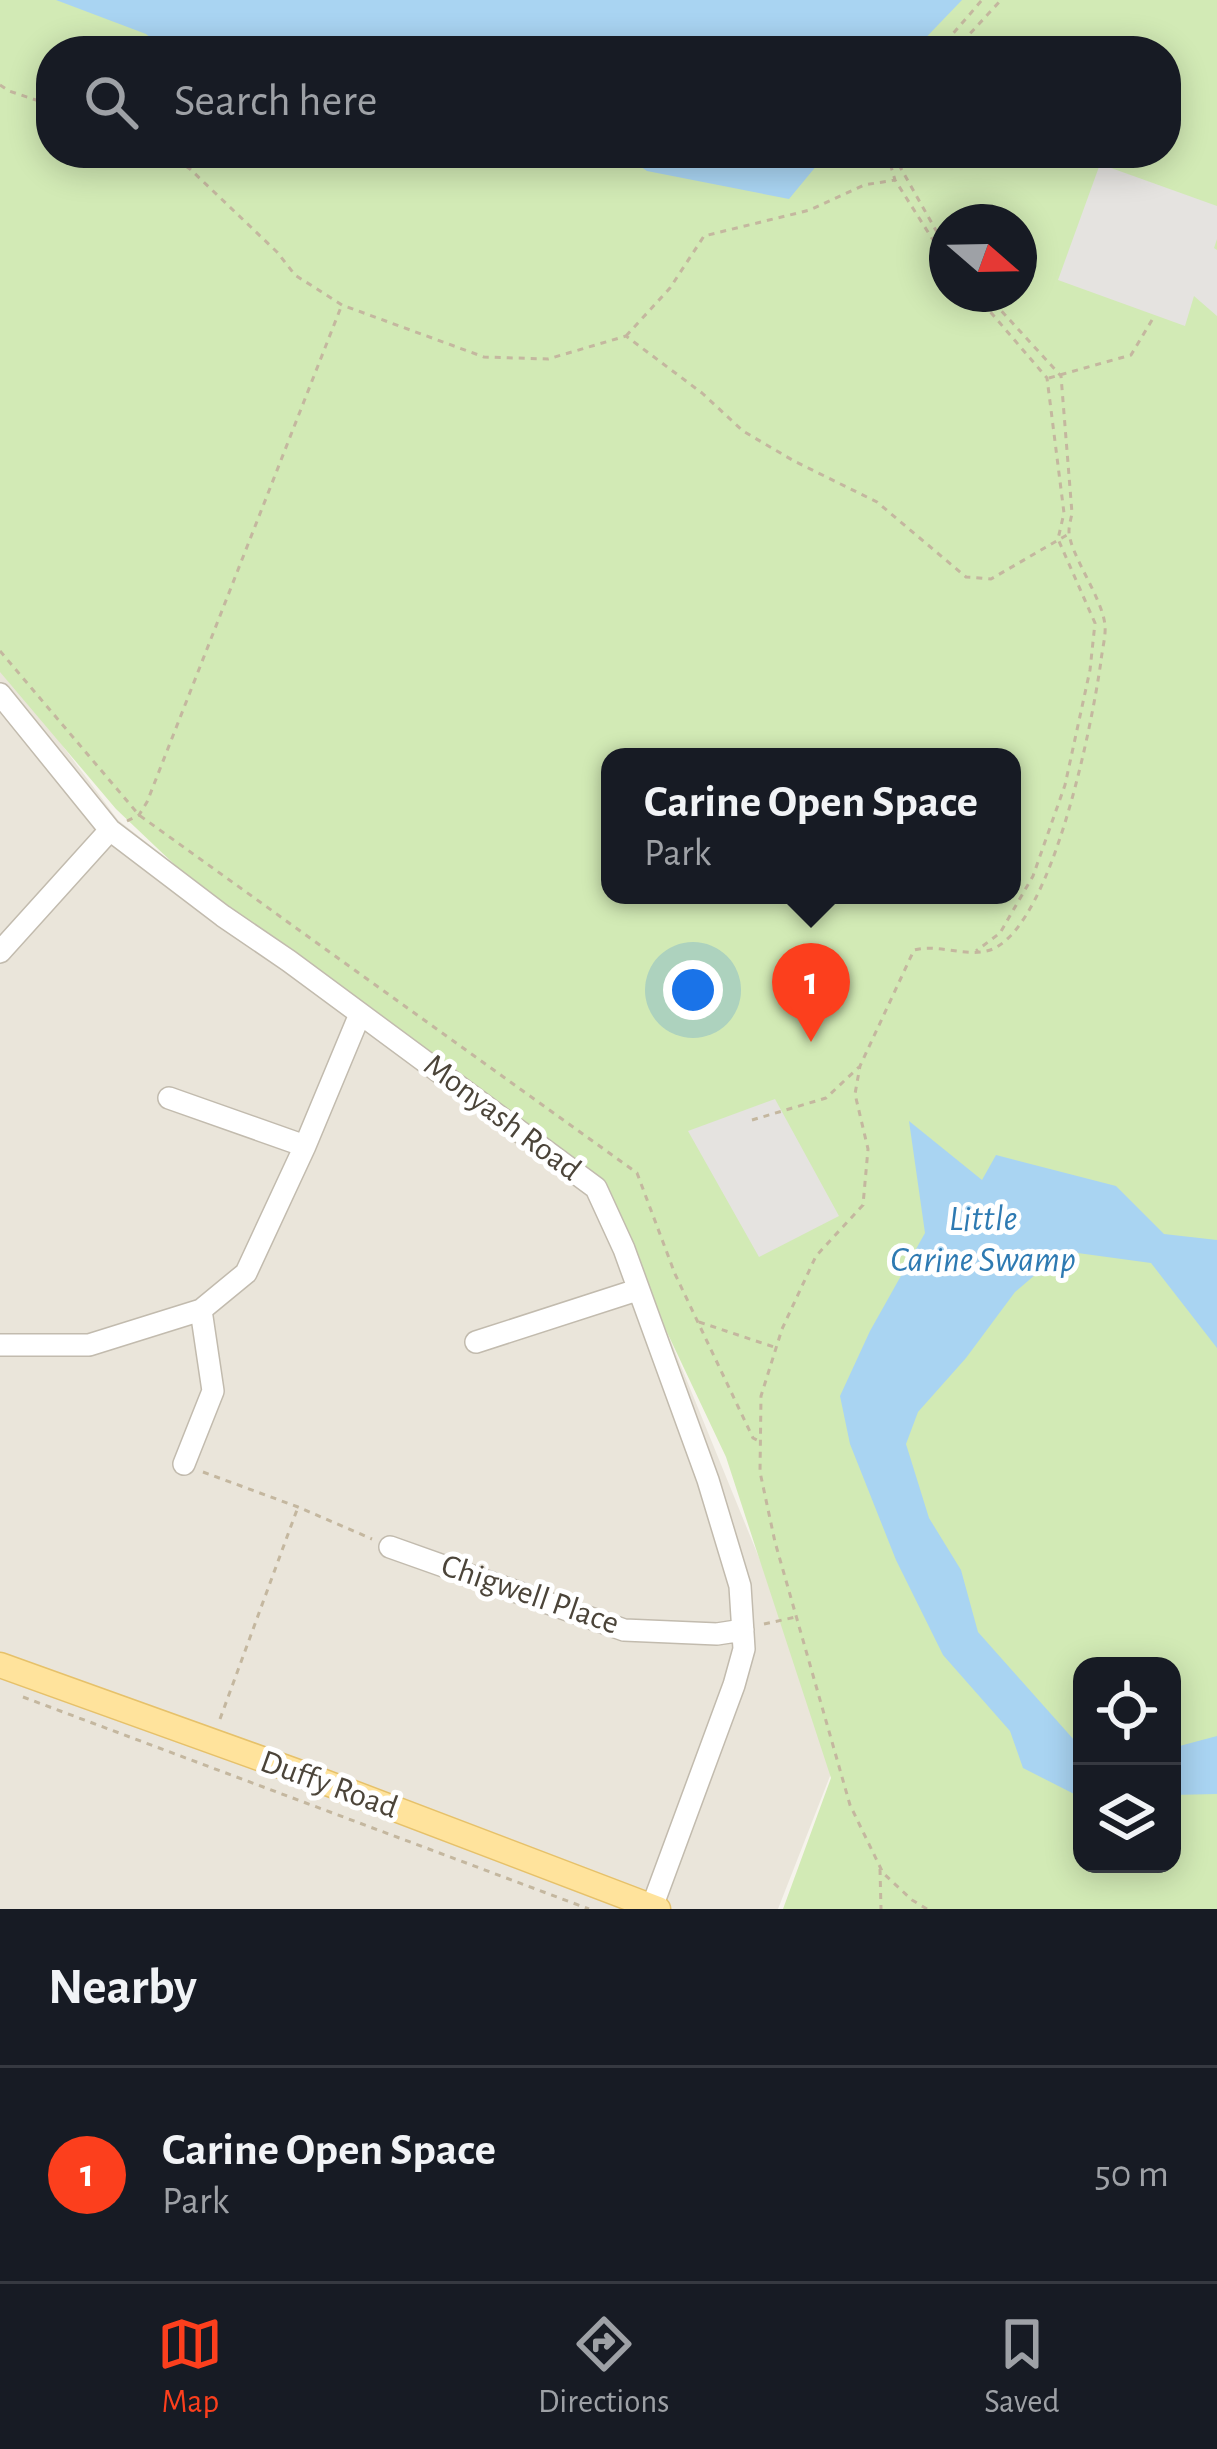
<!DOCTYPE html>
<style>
body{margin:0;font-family:"Alegreya Sans",sans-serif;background:#242831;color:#f1f3f6}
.controls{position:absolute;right:36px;bottom:36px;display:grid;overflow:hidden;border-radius:24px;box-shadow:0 6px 30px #0003}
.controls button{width:108px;height:108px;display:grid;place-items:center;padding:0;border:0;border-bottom:3px solid #363941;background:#171b24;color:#f1f3f6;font:60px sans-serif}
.compass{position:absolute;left:929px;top:204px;width:108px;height:108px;border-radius:50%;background:#171b24;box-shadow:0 6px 30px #0003;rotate:110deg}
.you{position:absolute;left:693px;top:990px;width:42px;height:42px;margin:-30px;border:9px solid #fff;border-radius:50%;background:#1a73e8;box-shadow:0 0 0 18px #1a73e833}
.badge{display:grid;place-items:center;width:78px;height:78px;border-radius:50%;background:#fc3f1d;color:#fff;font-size:39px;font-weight:700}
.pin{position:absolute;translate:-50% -99px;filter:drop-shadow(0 3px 6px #0008)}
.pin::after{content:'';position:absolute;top:63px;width:42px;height:36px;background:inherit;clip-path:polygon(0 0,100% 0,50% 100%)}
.popup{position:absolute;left:601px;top:748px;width:420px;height:156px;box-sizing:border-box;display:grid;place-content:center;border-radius:24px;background:#171b24;filter:drop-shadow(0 3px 9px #0005);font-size:39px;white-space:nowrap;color:#9ea1a6}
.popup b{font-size:45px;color:#f1f3f6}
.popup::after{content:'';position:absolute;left:50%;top:100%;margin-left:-24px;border:24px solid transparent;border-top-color:#171b24}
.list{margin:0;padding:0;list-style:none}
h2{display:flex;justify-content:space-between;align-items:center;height:156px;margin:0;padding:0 48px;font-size:51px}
h2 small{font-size:39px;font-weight:400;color:#9ea1a6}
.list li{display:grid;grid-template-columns:78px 1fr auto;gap:36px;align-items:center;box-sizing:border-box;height:216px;padding:0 48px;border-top:3px solid #363941}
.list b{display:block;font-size:45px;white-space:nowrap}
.list p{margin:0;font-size:39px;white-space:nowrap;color:#9ea1a6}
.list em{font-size:39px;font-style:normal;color:#9ea1a6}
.icon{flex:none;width:66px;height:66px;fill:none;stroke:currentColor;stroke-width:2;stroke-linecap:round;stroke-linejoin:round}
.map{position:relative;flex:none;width:1217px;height:1909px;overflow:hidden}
.search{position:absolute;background:#171b24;box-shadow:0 6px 30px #0003;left:36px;right:36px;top:36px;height:132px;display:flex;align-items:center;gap:30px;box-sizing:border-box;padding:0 42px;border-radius:48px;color:#9ea1a6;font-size:45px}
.sheet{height:372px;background:#171b24}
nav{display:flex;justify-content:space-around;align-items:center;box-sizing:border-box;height:168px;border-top:3px solid #363941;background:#171b24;font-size:33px;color:#9ea1a6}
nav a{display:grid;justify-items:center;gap:6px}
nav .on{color:#fc3f1d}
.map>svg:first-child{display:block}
.residential{fill:#eae5da}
.green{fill:#d2eab5;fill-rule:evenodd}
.parking{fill:#e5e3e0}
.water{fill:#a9d4f2}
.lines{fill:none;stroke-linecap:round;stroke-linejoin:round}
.minor-casing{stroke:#c2bbae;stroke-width:24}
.major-casing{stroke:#e6c16a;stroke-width:27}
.path{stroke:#c4b79f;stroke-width:3;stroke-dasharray:6 6;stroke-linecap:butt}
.minor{stroke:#fff;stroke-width:21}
.major{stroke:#ffe39c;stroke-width:24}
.labels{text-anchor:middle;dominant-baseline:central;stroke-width:10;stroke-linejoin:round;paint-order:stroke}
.street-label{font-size:33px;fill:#4b4439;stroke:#fff}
.water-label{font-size:36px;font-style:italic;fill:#2e7ab2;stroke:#fff}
</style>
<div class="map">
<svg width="1217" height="1909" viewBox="0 0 1217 1909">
<rect width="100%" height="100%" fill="#f6f3ec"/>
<path class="residential" d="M 0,662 L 118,820 L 234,911 L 604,1177 L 766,1575 L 832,1771 L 778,1909 L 0,1909 Z"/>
<path class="green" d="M 0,0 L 1217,0 L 1217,1909 L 783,1909 L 831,1778 L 726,1457 L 595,1180 L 215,903 L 116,809 L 0,672 ZM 51,51 L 1166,51 L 1166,153 L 51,153 ZM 947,222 L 1019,222 L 1019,294 L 947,294 ZM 610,757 L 1012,757 L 1012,895 L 610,895 ZM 1082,1666 L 1172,1666 L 1172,1864 L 1082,1864 Z"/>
<path class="parking" d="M 1100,164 L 1217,206 L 1217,239 L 1214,248 L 1217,250 L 1217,316 L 1194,296 L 1185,326 L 1058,280 Z
M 775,1099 L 839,1216 L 759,1257 L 688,1131 Z"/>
<path class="water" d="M 56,0 L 962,0 L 913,51 L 167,51 L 146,34 Z
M 621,153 L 827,153 L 789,199 L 647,171 Z
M 909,1121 L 982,1180 L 996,1155 L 1116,1186 L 1164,1234 L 1217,1240 L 1217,1348 L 1151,1263 L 1063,1251 L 1015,1292 L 966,1358 L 918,1412 L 906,1444 L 929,1518 L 961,1570 L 978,1632 L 1075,1741 L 1082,1742 L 1082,1798 L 1023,1768 L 1010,1731 L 943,1655 L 896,1560 L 850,1444 L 840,1396 L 870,1331 L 925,1233 Z
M 1217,1736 L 1217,1794 L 1172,1795 L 1172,1748 Z"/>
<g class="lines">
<defs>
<path id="minor" d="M 0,694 L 110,830 L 223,916 L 289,961 L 596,1188 L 624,1249 L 708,1480 L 740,1586 L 744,1649 L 734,1685 L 652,1907
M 0,952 L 110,830
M 169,1098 L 305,1146
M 476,1342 L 637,1290
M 0,1345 L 89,1345 L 201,1310 L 246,1273 L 305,1146 L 360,1014
M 184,1464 L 213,1391 L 201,1310
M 390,1547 L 624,1630 L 717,1634 L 743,1630"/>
<path id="major" d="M 0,1665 L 298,1772 L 658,1909"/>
</defs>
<use href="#minor" class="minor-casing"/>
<use href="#major" class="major-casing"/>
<path class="path" d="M 938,51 L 982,0
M 954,51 L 1001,0
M 0,85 L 9,91 L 51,105
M 166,153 L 190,169 L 277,252 L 295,275 L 342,305 L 484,357 L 548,359 L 626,336 L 702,393 L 743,431 L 794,461 L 877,502 L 966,577 L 991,579 L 1067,535
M 887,153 L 895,180 L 947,262
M 901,153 L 899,165 L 947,250
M 975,294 L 1047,378 L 1064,513 L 1058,539 L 1095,623 L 1090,670 L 1065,785 L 1033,876 L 1000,933 L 976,951
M 626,336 L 670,288 L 704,236 L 810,210 L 864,185 L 895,180
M 1049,378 L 1131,355 L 1155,315
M 0,651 L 139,815 L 637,1173 L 675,1274 L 753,1438 L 759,1441
M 127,821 L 139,815 L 147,802 L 341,307
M 752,1120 L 826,1098 L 859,1067
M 699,1322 L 774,1347
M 203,1472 L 298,1507 L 372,1539
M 764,1624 L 796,1617
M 23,1697 L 589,1909
M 220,1719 L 298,1507
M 880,1869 L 881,1909
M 927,1909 L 912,1900 L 883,1873 L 850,1805 L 775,1542 L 760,1472 L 761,1396 L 782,1329 L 816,1256 L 863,1205 L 868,1149 L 855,1094 L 860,1066 L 914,950 C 940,943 971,960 995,948 C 1054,917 1092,725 1101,661 C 1102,650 1106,636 1105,625 C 1102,597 1069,553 1069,531 C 1069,525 1071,519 1072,513 L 1061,376 L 986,294"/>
<use href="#minor" class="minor"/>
<use href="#major" class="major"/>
</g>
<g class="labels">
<g class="street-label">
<text transform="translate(502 1118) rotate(37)">Monyash Road</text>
<text transform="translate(530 1595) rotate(19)">Chigwell Place</text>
<text transform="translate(329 1785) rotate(20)">Duffy Road</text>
</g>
<g class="water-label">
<text x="983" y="1219">Little<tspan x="983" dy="41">Carine Swamp</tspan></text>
</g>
</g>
</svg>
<div class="controls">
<button><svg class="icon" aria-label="locate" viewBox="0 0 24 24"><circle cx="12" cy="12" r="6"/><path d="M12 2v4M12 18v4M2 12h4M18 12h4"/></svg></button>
<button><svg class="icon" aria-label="layers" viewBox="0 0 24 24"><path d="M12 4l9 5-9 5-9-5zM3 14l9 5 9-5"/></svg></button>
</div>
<svg class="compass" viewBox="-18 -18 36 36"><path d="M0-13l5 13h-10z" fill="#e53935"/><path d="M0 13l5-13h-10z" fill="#9ea1a6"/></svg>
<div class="you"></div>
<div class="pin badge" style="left:811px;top:1042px">1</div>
<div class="popup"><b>Carine Open Space</b>Park</div>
<div class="search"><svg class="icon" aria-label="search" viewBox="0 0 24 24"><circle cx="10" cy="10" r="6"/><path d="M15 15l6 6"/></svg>Search here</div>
</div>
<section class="sheet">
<h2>Nearby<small></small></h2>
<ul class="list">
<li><span class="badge">1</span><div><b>Carine Open Space</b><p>Park</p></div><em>50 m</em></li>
</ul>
</section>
<nav>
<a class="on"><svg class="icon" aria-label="map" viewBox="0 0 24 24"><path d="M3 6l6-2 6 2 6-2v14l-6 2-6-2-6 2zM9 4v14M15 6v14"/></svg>Map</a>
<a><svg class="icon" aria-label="directions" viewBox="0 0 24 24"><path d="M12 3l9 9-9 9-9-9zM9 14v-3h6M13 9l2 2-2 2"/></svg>Directions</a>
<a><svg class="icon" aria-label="saved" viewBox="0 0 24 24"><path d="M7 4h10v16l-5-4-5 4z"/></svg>Saved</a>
</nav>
